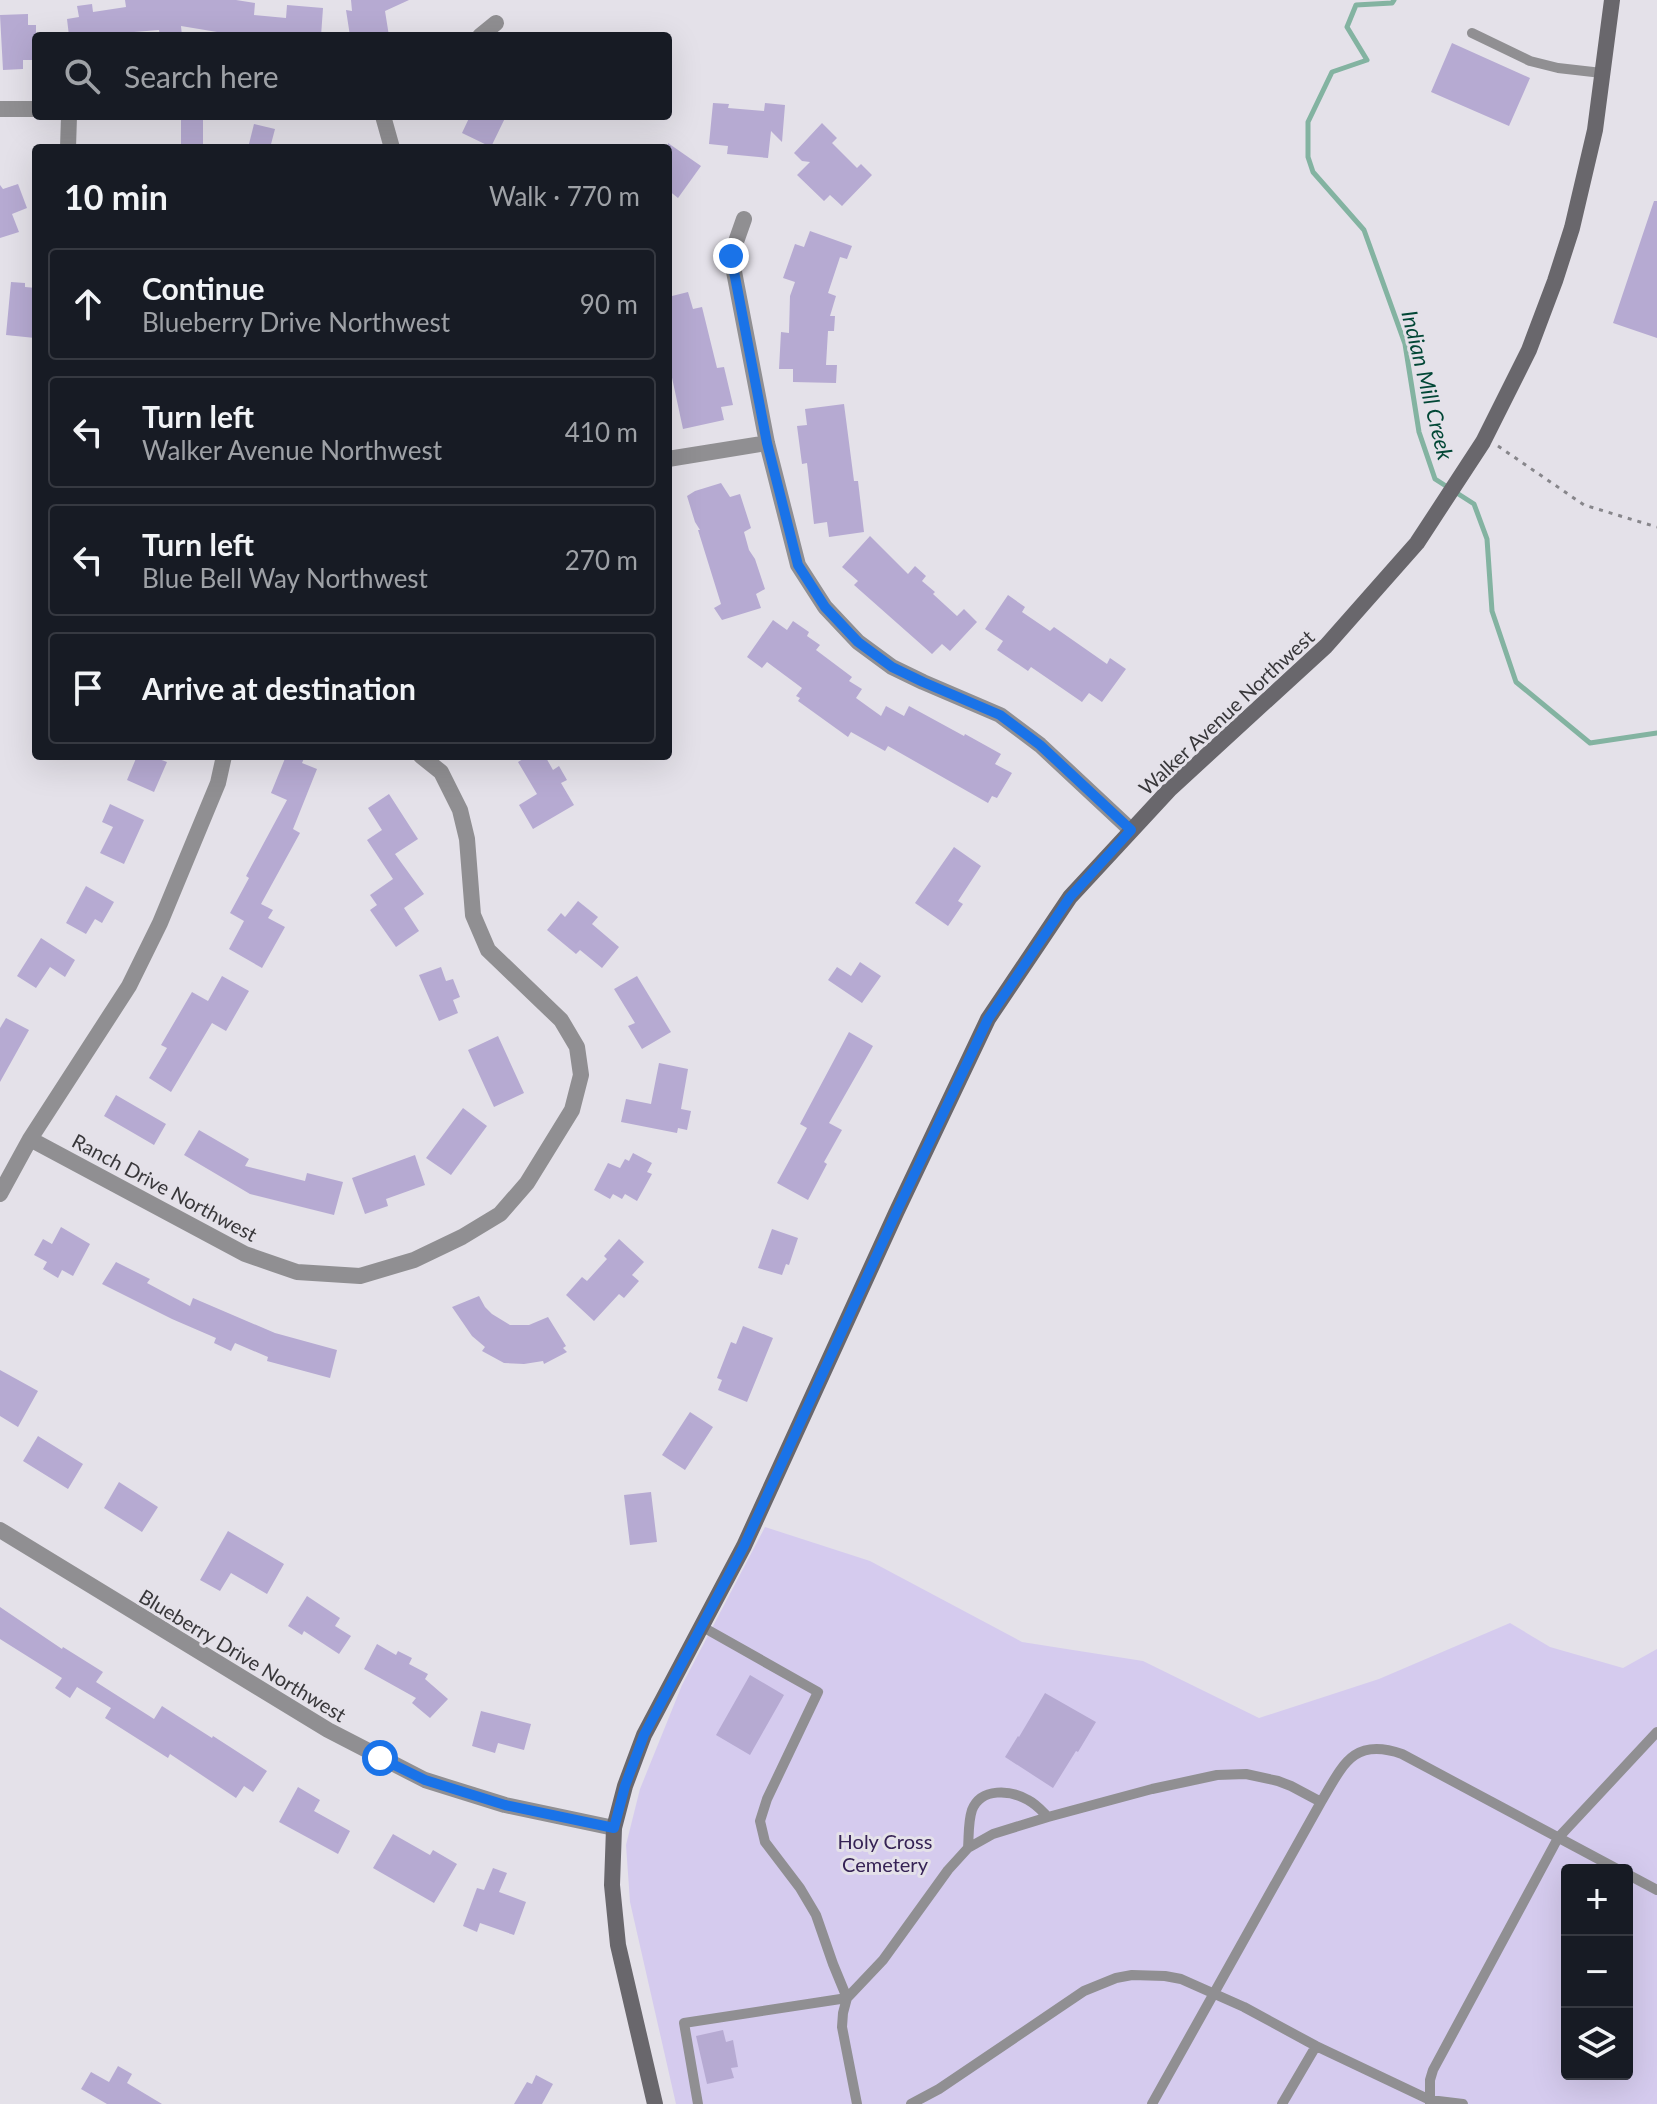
<!DOCTYPE html>
<meta charset="utf-8">
<style>
body{margin:0;font-family:Lato,sans-serif;background:#242831;color:#f1f3f6}
.controls{position:absolute;right:24px;bottom:24px;display:grid;overflow:hidden;border-radius:8px;box-shadow:0 8px 32px #0002}
.controls button{width:72px;height:72px;display:grid;place-items:center;padding:0;border:0;border-bottom:2px solid #363941;background:#171b24;color:#f1f3f6;font:40px sans-serif}
.stop{position:absolute;width:24px;height:24px;margin:-18px;border:6px solid #1a73e8;border-radius:50%;background:#fff}
.stop.end{background:#1a73e8;border-color:#fff;box-shadow:0 2px 8px #0008}
.list{margin:0;padding:0;list-style:none}
h2{display:flex;justify-content:space-between;align-items:center;height:104px;margin:0;padding:0 32px;font-size:34px}
h2 small{font-size:26px;font-weight:400;color:#9ea1a6}
.list li{display:grid;grid-template-columns:52px 1fr auto;gap:24px;align-items:center;box-sizing:border-box;height:112px;margin:0 16px 16px;padding:0 16px;border:2px solid #363941;border-radius:8px}
.list b{display:block;font-size:30px;white-space:nowrap}
.list p{margin:0;font-size:26px;white-space:nowrap;color:#9ea1a6}
.list em{font-size:26px;font-style:normal;color:#9ea1a6}
.icon{flex:none;width:44px;height:44px;fill:none;stroke:currentColor;stroke-width:2;stroke-linecap:round;stroke-linejoin:round}
.map{position:relative;flex:none;width:1657px;height:2104px;overflow:hidden}
.search{position:absolute;background:#171b24;box-shadow:0 8px 32px #0002;left:32px;top:32px;width:640px;height:88px;display:flex;align-items:center;gap:20px;box-sizing:border-box;padding:0 28px;border-radius:8px;color:#9ea1a6;font-size:30px}
.panel{position:absolute;background:#171b24;box-shadow:0 8px 32px #0002;left:32px;top:144px;width:640px;height:616px;border-radius:8px}
.map>svg:first-child{display:block}
.green{fill:#d5cbee;fill-rule:evenodd}
.lines{fill:none;stroke-linecap:round;stroke-linejoin:round}
.stream{stroke:#83b3a1;stroke-width:5}
.building{fill:#b6aad2}
.path{stroke:#87868b;stroke-width:3;stroke-dasharray:4 6;stroke-linecap:butt}
.service{stroke:#908f92;stroke-width:10}
.minor{stroke:#908f92;stroke-width:16}
.secondary{stroke:#69676c;stroke-width:16}
.route{stroke:#1a73e8;stroke-width:10}
.labels{text-anchor:middle;dominant-baseline:central;stroke-width:6;stroke-linejoin:round;paint-order:stroke}
.street-label{font-size:20px;fill:#38373a;stroke:#e4e1e9}
.park-label{font-size:20px;fill:#362355;stroke:#e4e1e9}
.water-label{font-size:22px;font-style:italic;fill:#024736;stroke:#e4e1e9}
</style>
<div class="map">
<svg width="1657" height="2104" viewBox="0 0 1657 2104">
<rect width="100%" height="100%" fill="#e4e1e9"/>
<path class="green" d="M 765,1527 L 870,1561 L 1022,1642 L 1143,1661 L 1259,1718 L 1379,1679 L 1510,1623 L 1550,1647 L 1623,1668 L 1657,1649 L 1657,2104 L 676,2104 L 630,1902 L 626,1845 L 640,1789 L 682,1685 ZM 1567,1870 L 1627,1870 L 1627,2074 L 1567,2074 Z"/>
<g class="lines">
<path class="stream" d="M 1394,0 L 1392,3 L 1356,5 L 1347,27 L 1367,60 L 1332,72 L 1308,122 L 1308,157 L 1313,172 L 1364,230 L 1405,344 L 1419,432 L 1435,479 L 1474,504 L 1487,539 L 1492,611 L 1516,682 L 1590,743 L 1657,733"/>
</g>
<path class="building" d="M 125,0 L 236,0 L 255,3 L 254,15 L 286,18 L 287,5 L 323,8 L 321,36 L 229,36 L 229,34 L 181,26 L 182,36 L 160,36 L 159,30 L 109,34 L 109,36 L 69,36 L 67,19 L 79,17 L 77,6 L 92,4 L 93,12 L 126,7 Z
M 351,0 L 409,0 L 385,11 L 389,36 L 350,36 L 346,10 L 352,11 Z
M 28,14 L 28,25 L 36,25 L 36,60 L 23,60 L 23,69 L 3,70 L 0,15 Z
M 1452,43 L 1530,78 L 1509,126 L 1431,92 Z
M 713,103 L 729,104 L 728,108 L 764,111 L 765,103 L 785,105 L 782,142 L 771,131 L 768,158 L 727,154 L 728,146 L 709,144 Z
M 470,116 L 506,116 L 491,147 L 462,133 Z
M 181,120 L 203,120 L 203,146 L 181,146 Z
M 822,123 L 837,138 L 832,143 L 857,168 L 861,164 L 872,175 L 842,206 L 830,195 L 824,201 L 797,175 L 810,162 L 802,161 L 794,153 Z
M 254,124 L 275,129 L 270,148 L 248,148 Z
M 668,143 L 701,166 L 678,198 L 668,190 Z
M 18,184 L 27,208 L 12,214 L 19,232 L 0,238 L 0,185 L 3,189 Z
M 1654,201 L 1657,201 L 1657,338 L 1613,323 Z
M 810,231 L 852,246 L 847,259 L 840,257 L 828,293 L 836,296 L 830,316 L 835,316 L 834,331 L 828,331 L 826,365 L 837,365 L 836,383 L 793,382 L 793,369 L 779,369 L 781,332 L 789,333 L 790,296 L 795,282 L 783,278 L 795,244 L 804,247 Z
M 11,282 L 25,283 L 25,287 L 36,288 L 35,338 L 6,335 Z
M 688,292 L 693,309 L 702,307 L 717,368 L 724,367 L 733,405 L 721,407 L 724,420 L 683,429 L 668,359 L 668,297 Z
M 844,404 L 854,481 L 858,481 L 864,532 L 829,537 L 827,522 L 814,524 L 807,463 L 802,464 L 797,426 L 807,425 L 805,409 Z
M 721,483 L 730,497 L 740,494 L 751,528 L 744,532 L 749,550 L 755,559 L 765,589 L 756,594 L 761,608 L 722,620 L 714,608 L 721,604 L 698,530 L 700,530 L 695,522 L 687,496 L 695,491 Z
M 870,536 L 908,574 L 915,566 L 926,576 L 922,581 L 935,592 L 933,594 L 957,616 L 964,609 L 977,622 L 950,651 L 942,644 L 932,654 L 854,585 L 858,581 L 842,567 Z
M 1008,595 L 1025,607 L 1022,612 L 1050,631 L 1054,627 L 1107,664 L 1110,658 L 1126,669 L 1102,702 L 1089,693 L 1082,702 L 1031,667 L 1028,671 L 997,650 L 1003,641 L 985,629 Z
M 773,620 L 787,630 L 793,621 L 809,632 L 807,636 L 820,645 L 816,650 L 852,677 L 849,681 L 862,689 L 856,698 L 881,716 L 886,706 L 904,716 L 909,706 L 964,736 L 965,734 L 1001,754 L 995,764 L 1012,773 L 997,798 L 992,796 L 988,803 L 888,746 L 885,751 L 851,732 L 848,737 L 798,701 L 800,698 L 796,696 L 802,688 L 767,662 L 762,668 L 747,657 Z
M 137,756 L 151,756 L 167,762 L 154,792 L 127,780 Z
M 286,756 L 305,756 L 302,763 L 317,769 L 293,829 L 300,833 L 261,904 L 273,910 L 268,918 L 285,927 L 262,968 L 229,949 L 244,921 L 230,913 L 249,878 L 246,876 L 287,800 L 271,793 Z
M 528,756 L 545,756 L 553,770 L 559,766 L 567,780 L 561,783 L 574,805 L 533,829 L 519,805 L 537,794 L 518,762 Z
M 389,794 L 418,839 L 395,854 L 424,894 L 404,908 L 419,931 L 396,947 L 370,910 L 377,905 L 370,895 L 393,879 L 367,840 L 382,830 L 368,808 Z
M 110,804 L 144,820 L 124,864 L 100,853 L 113,827 L 102,822 Z
M 954,847 L 981,866 L 958,901 L 963,904 L 948,926 L 915,903 Z
M 86,886 L 114,902 L 102,923 L 95,919 L 86,934 L 66,923 Z
M 578,901 L 598,917 L 592,924 L 619,947 L 602,968 L 580,950 L 576,954 L 547,930 L 561,913 L 565,917 Z
M 41,938 L 75,960 L 65,977 L 50,967 L 36,988 L 17,976 Z
M 860,962 L 881,976 L 862,1003 L 828,980 L 837,967 L 851,976 Z
M 441,967 L 446,981 L 453,979 L 460,997 L 453,1000 L 458,1013 L 439,1021 L 419,975 Z
M 222,976 L 249,991 L 226,1031 L 212,1023 L 171,1092 L 149,1078 L 167,1048 L 161,1045 L 192,992 L 208,1001 Z
M 637,976 L 671,1032 L 642,1049 L 628,1026 L 635,1023 L 614,989 Z
M 6,1018 L 29,1030 L 0,1082 L 0,1028 Z
M 849,1032 L 873,1046 L 829,1123 L 842,1130 L 824,1162 L 827,1164 L 808,1200 L 777,1183 L 807,1128 L 800,1124 Z
M 498,1036 L 524,1093 L 494,1107 L 468,1050 Z
M 659,1063 L 688,1069 L 681,1109 L 691,1111 L 687,1130 L 678,1128 L 677,1133 L 621,1122 L 626,1099 L 651,1104 Z
M 116,1095 L 166,1124 L 154,1145 L 104,1116 Z
M 463,1108 L 487,1126 L 451,1175 L 426,1158 Z
M 199,1130 L 249,1159 L 245,1166 L 305,1181 L 307,1173 L 343,1182 L 334,1215 L 250,1194 L 184,1155 Z
M 633,1153 L 652,1163 L 647,1172 L 652,1174 L 637,1201 L 625,1194 L 622,1199 L 613,1194 L 610,1199 L 594,1190 L 608,1163 L 620,1168 L 625,1159 L 629,1161 Z
M 415,1155 L 425,1185 L 386,1199 L 388,1206 L 365,1214 L 352,1178 Z
M 61,1227 L 90,1244 L 73,1276 L 62,1270 L 58,1278 L 43,1269 L 47,1262 L 34,1255 L 43,1239 L 52,1244 Z
M 772,1229 L 798,1238 L 789,1265 L 786,1264 L 782,1275 L 758,1268 Z
M 619,1239 L 644,1262 L 632,1275 L 639,1281 L 624,1298 L 619,1294 L 594,1321 L 566,1295 L 582,1277 L 587,1281 L 607,1259 L 604,1256 Z
M 116,1262 L 150,1279 L 147,1283 L 190,1306 L 193,1298 L 275,1333 L 337,1350 L 330,1378 L 267,1361 L 268,1357 L 235,1343 L 231,1351 L 214,1343 L 216,1338 L 172,1319 L 102,1284 Z
M 479,1296 L 485,1307 L 492,1314 L 510,1325 L 529,1325 L 548,1317 L 566,1346 L 563,1348 L 567,1352 L 544,1364 L 543,1361 L 524,1364 L 504,1363 L 482,1351 L 485,1347 L 472,1336 L 452,1307 Z
M 743,1326 L 773,1338 L 747,1402 L 718,1390 L 722,1380 L 717,1378 L 731,1342 L 736,1344 Z
M 0,1370 L 38,1391 L 18,1427 L 0,1416 Z
M 690,1412 L 713,1427 L 685,1470 L 662,1455 Z
M 38,1436 L 83,1464 L 68,1489 L 23,1461 Z
M 119,1482 L 158,1507 L 142,1532 L 104,1508 Z
M 651,1492 L 657,1542 L 630,1545 L 624,1495 Z
M 228,1531 L 284,1564 L 267,1594 L 231,1573 L 220,1591 L 200,1580 Z
M 307,1596 L 340,1618 L 335,1626 L 351,1636 L 339,1654 L 304,1631 L 302,1635 L 288,1626 Z
M 0,1607 L 62,1649 L 63,1647 L 103,1672 L 96,1682 L 154,1719 L 162,1706 L 212,1738 L 213,1736 L 267,1771 L 253,1792 L 244,1786 L 236,1798 L 170,1754 L 168,1758 L 105,1718 L 111,1708 L 77,1687 L 70,1698 L 55,1688 L 62,1678 L 0,1639 Z
M 377,1644 L 396,1655 L 398,1651 L 412,1658 L 409,1664 L 428,1674 L 425,1679 L 448,1699 L 430,1718 L 412,1703 L 416,1698 L 364,1669 Z
M 750,1675 L 784,1695 L 750,1755 L 716,1735 Z
M 1045,1693 L 1096,1722 L 1078,1752 L 1076,1751 L 1053,1788 L 1005,1757 L 1018,1736 L 1019,1737 Z
M 481,1711 L 531,1724 L 524,1750 L 498,1743 L 495,1753 L 472,1746 Z
M 298,1787 L 320,1800 L 314,1811 L 350,1831 L 338,1854 L 279,1822 Z
M 393,1834 L 430,1855 L 433,1850 L 457,1864 L 434,1903 L 373,1868 Z
M 493,1868 L 507,1873 L 499,1892 L 526,1902 L 514,1935 L 480,1923 L 477,1932 L 463,1926 L 477,1888 L 484,1890 Z
M 723,2030 L 726,2042 L 733,2040 L 738,2067 L 731,2068 L 734,2078 L 707,2084 L 696,2036 Z
M 118,2066 L 132,2074 L 127,2083 L 162,2104 L 107,2104 L 81,2089 L 91,2072 L 109,2082 Z
M 536,2075 L 553,2084 L 542,2104 L 514,2104 L 527,2082 L 532,2084 Z"/>
<g class="lines">
<path class="path" d="M 1498,446 L 1584,505 L 1657,527"/>
<path class="service" d="M 1472,33 L 1530,61 L 1558,68 L 1602,73
M 968,1848 C 969,1836 968,1822 972,1810 C 981,1787 1011,1790 1028,1800 C 1036,1804 1042,1811 1048,1817
M 1627,1874 L 1657,1890
M 1430,2103 L 1430,2080 L 1433,2070 L 1558,1838 L 1657,1732
M 698,2104 L 684,2023 L 847,1998 L 833,1964 L 816,1915 L 800,1888 L 765,1842 L 760,1821 L 767,1799 L 818,1692 L 701,1626
M 857,2104 L 842,2027 L 843,2013 L 847,1998 L 883,1960 L 948,1870 L 968,1848 L 993,1834 L 1048,1817 L 1152,1789 L 1217,1775 L 1246,1774 L 1278,1781 L 1291,1786 L 1321,1802
M 911,2104 L 939,2089 L 1084,1991 L 1116,1978 L 1132,1975 L 1165,1976 L 1181,1979 L 1244,2007 L 1316,2046 L 1430,2100 L 1463,2104
M 1152,2104 L 1321,1802 C 1343,1765 1353,1737 1402,1754 L 1619,1870
M 1282,2104 L 1316,2046"/>
<path class="minor" d="M 480,36 L 496,23
M 0,109 L 36,109
M 383,116 L 392,148
M 68,148 L 69,116
M 744,219 L 731,256 L 767,443 L 798,565 L 825,607 L 858,642 L 892,667 L 923,682 L 1000,715 L 1040,745 L 1131,830
M 668,459 L 767,443
M 30,1139 L 245,1254 L 297,1272 L 360,1276 L 414,1260 L 462,1237 L 500,1214 L 527,1183 L 572,1110 L 581,1075 L 577,1047 L 561,1020 L 488,950 L 473,915 L 467,839 L 460,810 L 441,772 L 421,756
M 0,1194 L 30,1139 L 129,986 L 160,923 L 218,783 L 224,756
M 0,1530 L 328,1730 L 425,1780 L 505,1805 L 614,1828"/>
<path class="secondary" d="M 655,2104 L 618,1945 L 612,1885 L 614,1828 L 625,1786 L 644,1735 L 744,1546 L 896,1213 L 988,1019 L 1070,897 L 1170,789 L 1326,646 L 1417,543 L 1483,442 L 1529,350 L 1555,281 L 1572,228 L 1595,130 L 1612,0"/>
</g>
<g class="lines">
<path class="route" d="M 380,1758 L 425,1780 L 505,1805 L 614,1828 L 625,1786 L 644,1735 L 744,1546 L 896,1213 L 988,1019 L 1070,897 L 1131,830 L 1040,745 L 1000,715 L 923,682 L 892,667 L 858,642 L 825,607 L 798,565 L 767,443 L 731,256"/>
</g>
<g class="labels">
<g class="street-label">
<text transform="translate(1226 712) rotate(-43)">Walker Avenue Northwest</text>
<text transform="translate(165 1187) rotate(28)">Ranch Drive Northwest</text>
<text transform="translate(243 1655) rotate(31)">Blueberry Drive Northwest</text>
</g>
<g class="park-label">
<text x="885" y="1841">Holy Cross<tspan x="885" dy="23">Cemetery</tspan></text>
</g>
<g class="water-label">
<text transform="translate(1428 385) rotate(76)">Indian Mill Creek</text>
</g>
</g>
</svg>
<div class="controls">
<button>+</button>
<button>−</button>
<button><svg class="icon" aria-label="layers" viewBox="0 0 24 24"><path d="M12 4l9 5-9 5-9-5zM3 14l9 5 9-5"/></svg></button>
</div>
<div class="stop" style="left:380px;top:1758px"></div>
<div class="stop end" style="left:731px;top:256px"></div>
<div class="search"><svg class="icon" aria-label="search" viewBox="0 0 24 24"><circle cx="10" cy="10" r="6"/><path d="M15 15l6 6"/></svg>Search here</div>
<section class="panel">
<h2>10 min<small>Walk · 770 m</small></h2>
<ul class="list">
<li><svg class="icon" aria-label="ahead" viewBox="0 0 24 24"><path d="M12 20V5M6 11l6-6 6 6"/></svg><div><b>Continue</b><p>Blueberry Drive Northwest</p></div><em>90 m</em></li>
<li><svg class="icon" aria-label="left" viewBox="0 0 24 24"><path d="M17 20v-9H6M10 6l-5 5 5 5"/></svg><div><b>Turn left</b><p>Walker Avenue Northwest</p></div><em>410 m</em></li>
<li><svg class="icon" aria-label="left" viewBox="0 0 24 24"><path d="M17 20v-9H6M10 6l-5 5 5 5"/></svg><div><b>Turn left</b><p>Blue Bell Way Northwest</p></div><em>270 m</em></li>
<li><svg class="icon" aria-label="arrive" viewBox="0 0 24 24"><path d="M6 21V4h12l-3 4 3 4H6"/></svg><div><b>Arrive at destination</b></div></li>
</ul>
</section>
</div>
